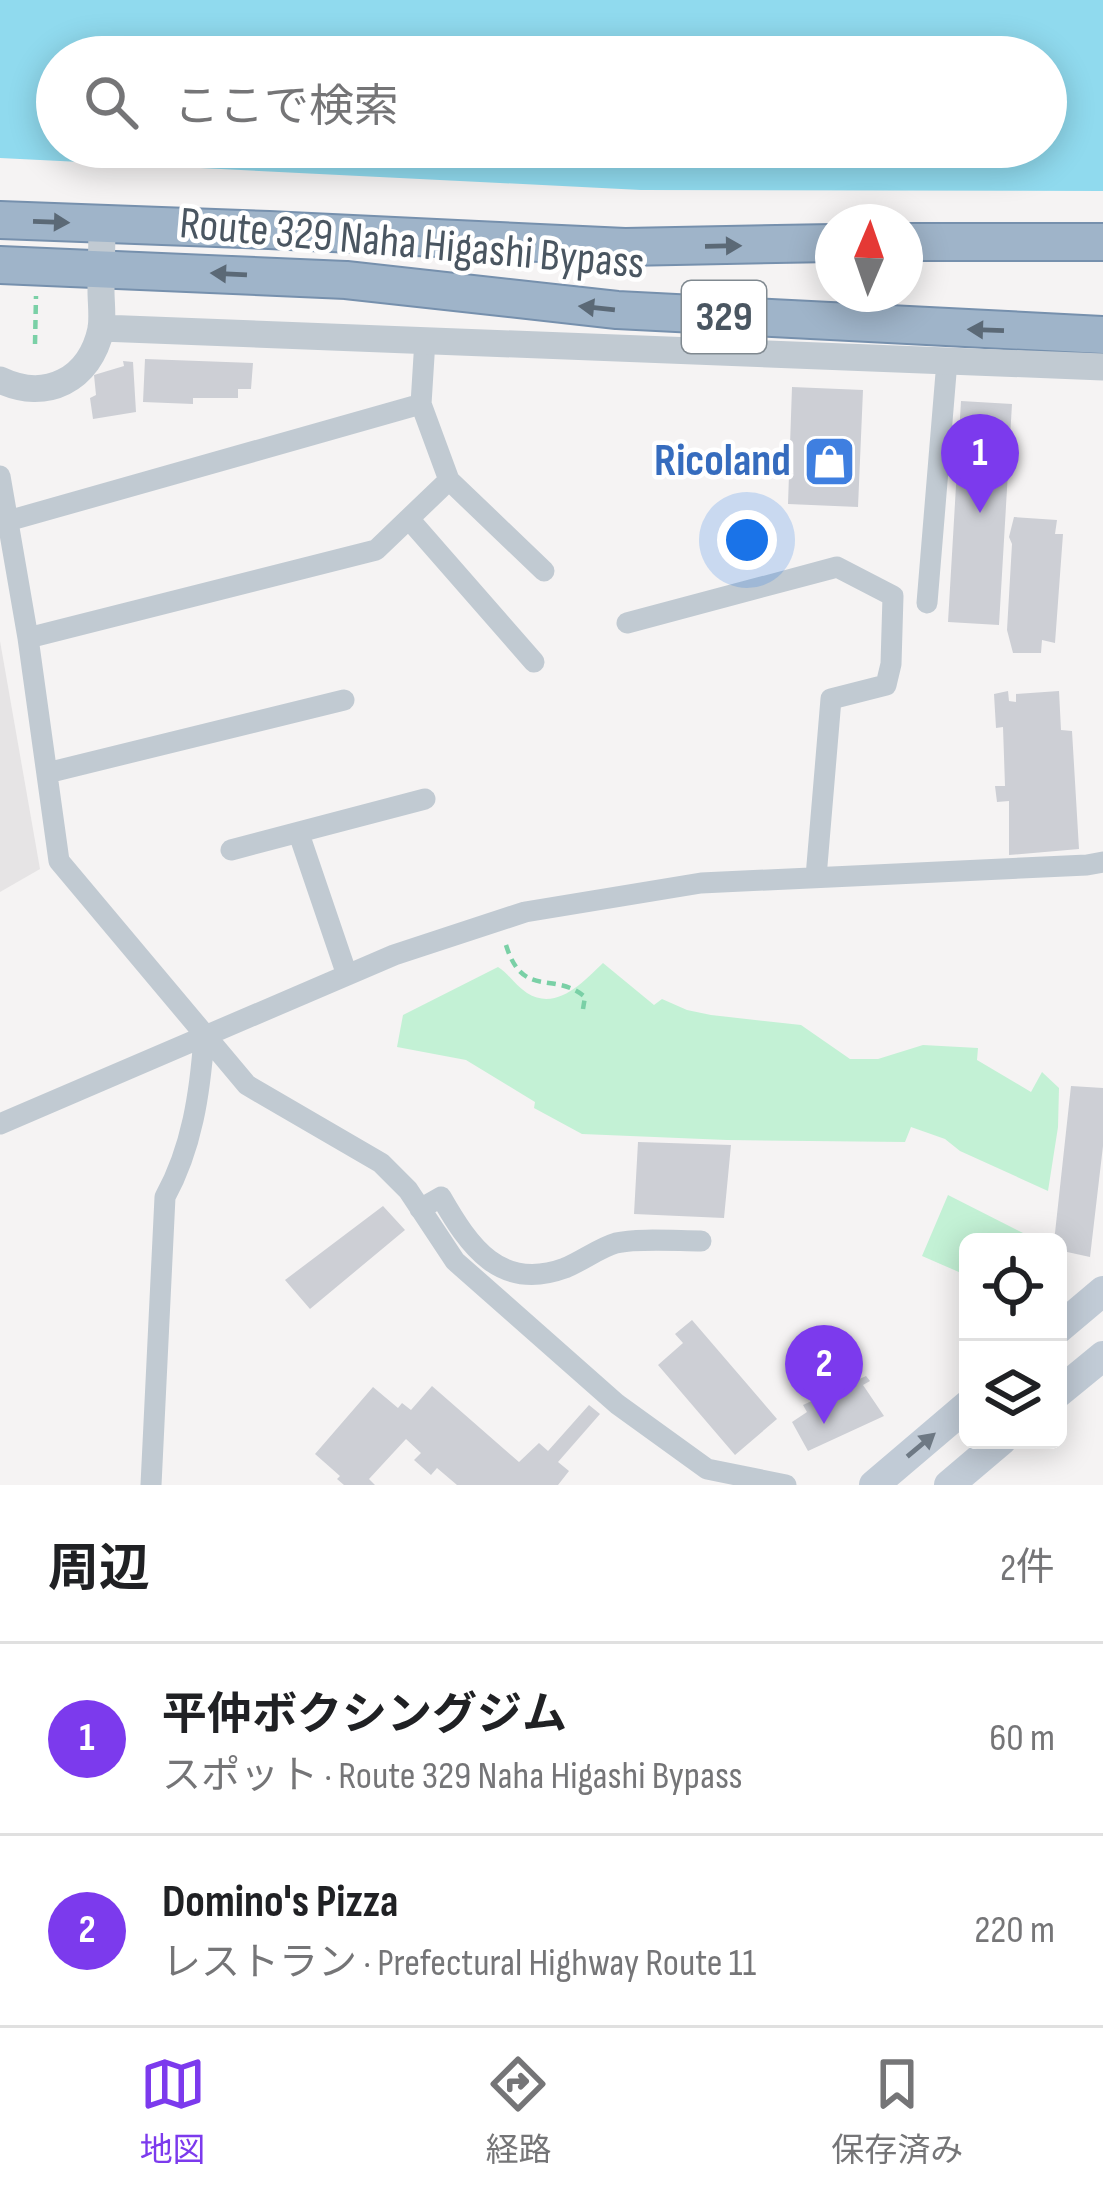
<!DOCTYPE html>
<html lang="ja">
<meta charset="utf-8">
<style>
body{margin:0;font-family:"Sofia Sans Condensed","Noto Sans JP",sans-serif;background:#f6f6f6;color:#202124}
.controls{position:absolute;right:36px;bottom:36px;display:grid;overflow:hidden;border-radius:18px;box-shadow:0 6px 30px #0003}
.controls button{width:108px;height:108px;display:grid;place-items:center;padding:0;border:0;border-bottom:3px solid #e0e0e0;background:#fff;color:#202124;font:60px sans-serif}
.compass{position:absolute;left:815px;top:204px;width:108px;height:108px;border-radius:50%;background:#fff;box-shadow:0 6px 30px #0003;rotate:2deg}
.you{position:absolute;left:747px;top:540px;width:42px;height:42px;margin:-30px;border:9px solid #fff;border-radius:50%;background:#1a73e8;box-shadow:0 0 0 18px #1a73e833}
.badge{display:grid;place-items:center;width:78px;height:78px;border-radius:50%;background:#7c3aed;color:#fff;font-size:39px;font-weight:700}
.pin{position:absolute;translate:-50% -99px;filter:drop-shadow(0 3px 6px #0008)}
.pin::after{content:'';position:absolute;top:63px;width:42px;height:36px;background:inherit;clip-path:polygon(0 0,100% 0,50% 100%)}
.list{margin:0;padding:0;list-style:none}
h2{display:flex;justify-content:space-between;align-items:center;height:156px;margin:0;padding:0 48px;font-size:51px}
h2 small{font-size:39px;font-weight:400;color:#757577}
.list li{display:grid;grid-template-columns:78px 1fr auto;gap:36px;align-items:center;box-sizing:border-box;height:192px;padding:0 48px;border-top:3px solid #e0e0e0}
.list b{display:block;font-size:45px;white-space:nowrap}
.list p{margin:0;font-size:39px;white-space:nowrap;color:#757577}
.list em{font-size:39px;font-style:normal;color:#757577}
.icon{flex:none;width:66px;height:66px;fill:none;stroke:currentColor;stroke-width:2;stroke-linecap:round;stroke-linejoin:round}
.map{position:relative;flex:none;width:1103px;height:1485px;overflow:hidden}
.search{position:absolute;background:#fff;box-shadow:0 6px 30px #0003;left:36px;right:36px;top:36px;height:132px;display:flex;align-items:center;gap:30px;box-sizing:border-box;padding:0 42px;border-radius:66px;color:#757577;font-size:45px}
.sheet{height:540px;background:#fff}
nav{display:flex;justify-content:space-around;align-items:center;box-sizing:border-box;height:168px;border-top:3px solid #e0e0e0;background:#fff;font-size:33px;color:#757577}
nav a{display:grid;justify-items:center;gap:6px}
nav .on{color:#7c3aed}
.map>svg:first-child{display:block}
.education{fill:#e6e4e5}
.green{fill:#c3f1d5}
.water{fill:#90daee;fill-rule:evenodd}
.building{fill:#cdcfd5}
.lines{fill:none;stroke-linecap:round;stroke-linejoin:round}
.trunk-casing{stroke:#7690ad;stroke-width:40}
.path{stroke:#7ad0a6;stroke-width:4.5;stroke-dasharray:9 6;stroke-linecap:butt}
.minor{stroke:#c1cad2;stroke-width:21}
.tertiary{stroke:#c1cad2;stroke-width:27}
.secondary{stroke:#c1cbd6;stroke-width:30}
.trunk{stroke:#9fb4c9;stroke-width:36}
.oneway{fill:#5b6976}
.oneway2{fill:#6e7984}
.labels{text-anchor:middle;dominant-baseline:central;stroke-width:9;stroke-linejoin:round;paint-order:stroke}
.shield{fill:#fff;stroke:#808990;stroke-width:3}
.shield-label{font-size:42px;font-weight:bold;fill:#4a5661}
.street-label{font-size:45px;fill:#4a5661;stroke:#fff}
.shop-label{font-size:45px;font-weight:bold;fill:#366cbe;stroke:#fff;text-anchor:end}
</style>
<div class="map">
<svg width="1103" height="1485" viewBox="0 0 1103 1485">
<rect width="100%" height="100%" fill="#f5f3f3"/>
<path class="education" d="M 0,641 L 40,869 L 0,892 Z"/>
<path class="green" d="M 603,963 L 654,1005 L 662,999 L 687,1010 L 711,1015 L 801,1025 L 850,1059 L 878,1059 L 923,1045 L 978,1048 L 977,1060 L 1031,1092 L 1042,1072 L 1059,1088 L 1058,1127 L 1048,1191 L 960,1151 L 945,1139 L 911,1127 L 905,1142 L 727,1140 L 582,1134 L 534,1108 L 535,1102 L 466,1060 L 397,1047 L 403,1015 L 498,967 C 509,974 516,986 527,993 C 557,1012 584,981 603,963 Z
M 948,1195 L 1035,1239 L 1034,1242 L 968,1242 L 968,1276 L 922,1256 Z"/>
<path class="water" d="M 0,0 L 1103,0 L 1103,191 L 641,190 L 0,158 ZM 57,57 L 1046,57 L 1046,147 L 57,147 Z"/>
<path class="building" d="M 145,359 L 253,363 L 251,389 L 238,389 L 238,398 L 193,398 L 193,404 L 143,402 Z
M 123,361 L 133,362 L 136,412 L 93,419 L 90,398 L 96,395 L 94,375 L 124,366 Z
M 792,387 L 863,390 L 858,507 L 788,504 Z
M 961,401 L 1012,404 L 999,625 L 948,622 Z
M 1014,517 L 1057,520 L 1055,534 L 1063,534 L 1055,643 L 1042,640 L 1041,653 L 1013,653 L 1007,630 L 1012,544 L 1009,537 Z
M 1008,691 L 1009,701 L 1016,702 L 1016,694 L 1059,691 L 1061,730 L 1072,731 L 1079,849 L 1009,855 L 1009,801 L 997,802 L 995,786 L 1005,786 L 1003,727 L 996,728 L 994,694 Z
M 1071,1086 L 1103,1088 L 1103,1146 L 1090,1257 L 1058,1250 L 1058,1242 L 1054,1242 Z
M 638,1142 L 731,1145 L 724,1218 L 634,1214 Z
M 383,1206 L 405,1230 L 310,1309 L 285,1280 Z
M 692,1320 L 777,1419 L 735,1455 L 658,1365 L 683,1343 L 675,1334 Z
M 866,1376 L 870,1381 L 863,1385 L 884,1416 L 808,1451 L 792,1422 L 807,1412 L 803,1405 Z
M 432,1386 L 519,1462 L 539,1443 L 548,1451 L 589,1405 L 600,1414 L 558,1462 L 569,1471 L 558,1485 L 457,1485 L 437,1468 L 431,1475 L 414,1460 L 421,1453 L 406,1439 L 369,1479 L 375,1485 L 344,1485 L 337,1479 L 340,1476 L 315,1454 L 373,1387 L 398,1408 L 402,1403 L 411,1410 Z"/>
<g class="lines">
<defs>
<path id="trunk" d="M 0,220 L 269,230 L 625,247 L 833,243
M 905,242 L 1103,242
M 0,265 L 346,280 L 617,310 L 1103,335"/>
</defs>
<use href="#trunk" class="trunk-casing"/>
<path class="path" d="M 35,344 L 36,296
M 506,945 C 523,1000 553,970 585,997 L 583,1009"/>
<path class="minor" d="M 0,476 L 28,638 L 59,861 L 247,1085 L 381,1163 L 408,1190 L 455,1261 L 617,1404 L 707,1469 L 786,1485
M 449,480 L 544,571
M 409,519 L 534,662
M 8,521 L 421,404
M 927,603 L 947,361
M 627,623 L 837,567 L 893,596 L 891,664 L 886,685 L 831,699 L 816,877
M 28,638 L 376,550 L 449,480 L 421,404 L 425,340
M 47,773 L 344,700
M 299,834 L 347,975
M 231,850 L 425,799
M 0,1124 L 394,955 L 525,912 L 701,883 L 1087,865 L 1103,862
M 420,1209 L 441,1197 C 469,1246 500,1292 565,1268 C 582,1261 599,1248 616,1243 C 637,1238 678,1241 701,1241
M 151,1485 L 165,1197 C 192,1148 200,1093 204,1037"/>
<path class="tertiary" d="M 101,328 L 1103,367
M 0,380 C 46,402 90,380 101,329 C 103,317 101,303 101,291 C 101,269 102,246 102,224"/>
<path class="secondary" d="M 1058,1329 L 1103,1291
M 1058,1393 L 1103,1356
M 874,1485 L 968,1405
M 949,1485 L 1002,1440"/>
<use href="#trunk" class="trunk"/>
</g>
<defs><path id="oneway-solid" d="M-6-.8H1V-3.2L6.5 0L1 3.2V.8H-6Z" transform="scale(3)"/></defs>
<g class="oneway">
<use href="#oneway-solid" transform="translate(51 222) rotate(2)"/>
<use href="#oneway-solid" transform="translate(723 246) rotate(-1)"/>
<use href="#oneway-solid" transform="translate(229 274) rotate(-177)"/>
<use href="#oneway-solid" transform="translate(597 308) rotate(-174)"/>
<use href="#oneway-solid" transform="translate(986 330) rotate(-178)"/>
</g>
<use class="oneway2" href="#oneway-solid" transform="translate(921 1445) rotate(-40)"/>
<defs>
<symbol id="shop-square" viewBox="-11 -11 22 22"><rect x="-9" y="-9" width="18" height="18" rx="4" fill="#3f7fe0" stroke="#fff"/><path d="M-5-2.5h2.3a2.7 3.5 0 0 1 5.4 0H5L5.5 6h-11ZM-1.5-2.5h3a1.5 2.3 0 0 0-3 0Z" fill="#fff"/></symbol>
</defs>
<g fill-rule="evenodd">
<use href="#shop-square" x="800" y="432" width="59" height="59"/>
</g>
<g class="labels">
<rect class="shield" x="682" y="281" width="84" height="72" rx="9"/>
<g class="shield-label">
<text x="724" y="317">329</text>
</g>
<g class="street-label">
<text transform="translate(412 244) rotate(5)">Route 329 Naha Higashi Bypass</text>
</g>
<g class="shop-label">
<text x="791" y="461">Ricoland</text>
</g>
</g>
</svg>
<div class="controls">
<button><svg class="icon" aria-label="locate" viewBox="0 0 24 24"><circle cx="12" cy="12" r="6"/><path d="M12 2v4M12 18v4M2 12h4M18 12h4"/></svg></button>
<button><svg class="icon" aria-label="layers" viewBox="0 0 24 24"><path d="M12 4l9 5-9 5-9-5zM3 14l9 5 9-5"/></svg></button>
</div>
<svg class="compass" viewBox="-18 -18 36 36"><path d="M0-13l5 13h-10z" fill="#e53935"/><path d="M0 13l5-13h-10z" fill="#757577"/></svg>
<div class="you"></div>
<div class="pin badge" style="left:980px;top:513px">1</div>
<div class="pin badge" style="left:824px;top:1424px">2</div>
<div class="search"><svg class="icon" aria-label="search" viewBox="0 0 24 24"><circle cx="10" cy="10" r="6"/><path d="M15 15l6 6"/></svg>ここで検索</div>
</div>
<section class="sheet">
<h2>周辺<small>2件</small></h2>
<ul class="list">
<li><span class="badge">1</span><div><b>平仲ボクシングジム</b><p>スポット · Route 329 Naha Higashi Bypass</p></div><em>60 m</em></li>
<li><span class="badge">2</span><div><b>Domino's Pizza</b><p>レストラン · Prefectural Highway Route 11</p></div><em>220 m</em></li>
</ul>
</section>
<nav>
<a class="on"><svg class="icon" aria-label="map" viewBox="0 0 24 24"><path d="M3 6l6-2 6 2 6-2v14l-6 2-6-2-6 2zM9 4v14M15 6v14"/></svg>地図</a>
<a><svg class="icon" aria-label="directions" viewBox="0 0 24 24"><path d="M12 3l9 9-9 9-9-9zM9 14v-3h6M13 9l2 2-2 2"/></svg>経路</a>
<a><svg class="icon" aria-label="saved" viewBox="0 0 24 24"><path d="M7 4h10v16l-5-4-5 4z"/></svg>保存済み</a>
</nav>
